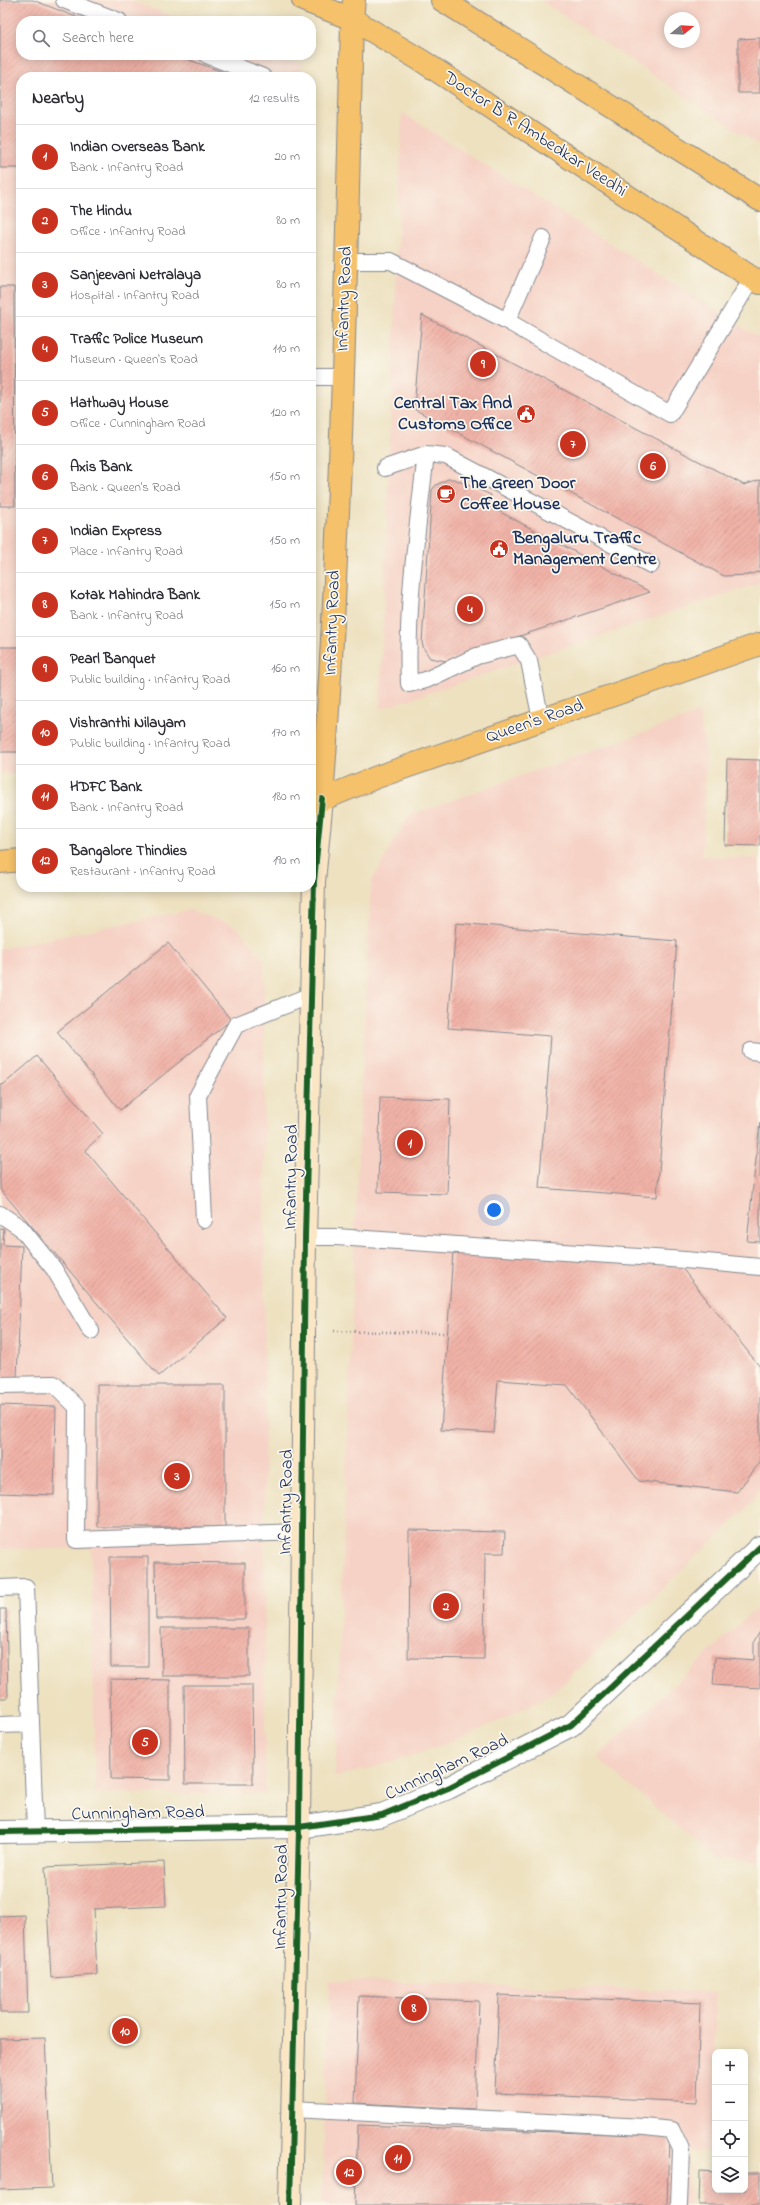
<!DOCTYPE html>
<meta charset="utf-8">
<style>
body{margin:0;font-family:"Indie Flower",sans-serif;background:#f7f7f7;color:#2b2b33}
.controls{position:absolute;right:12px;bottom:12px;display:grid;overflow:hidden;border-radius:8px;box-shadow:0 2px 10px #0003}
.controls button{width:36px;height:36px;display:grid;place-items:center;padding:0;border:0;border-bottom:1px solid #e1e1e2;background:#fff;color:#2b2b33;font:20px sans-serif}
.compass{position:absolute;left:664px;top:12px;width:36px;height:36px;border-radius:50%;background:#fff;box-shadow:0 2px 10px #0003;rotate:72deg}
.you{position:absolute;left:494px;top:1210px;width:14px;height:14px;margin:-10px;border:3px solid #fff;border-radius:50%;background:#1a73e8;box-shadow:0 0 0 6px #1a73e833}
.badge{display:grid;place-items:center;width:26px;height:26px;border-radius:50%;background:#c8321e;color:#fff;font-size:13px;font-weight:700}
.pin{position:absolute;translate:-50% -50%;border:2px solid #fff;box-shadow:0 1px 4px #0006}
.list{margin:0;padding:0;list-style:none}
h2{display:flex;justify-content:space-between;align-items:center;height:52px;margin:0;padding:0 16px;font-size:17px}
h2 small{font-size:13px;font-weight:400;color:#7c7c81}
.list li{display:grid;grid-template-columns:26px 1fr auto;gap:12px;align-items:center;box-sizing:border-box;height:64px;padding:0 16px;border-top:1px solid #e1e1e2}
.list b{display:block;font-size:15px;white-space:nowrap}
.list p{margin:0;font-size:13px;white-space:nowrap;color:#7c7c81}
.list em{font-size:13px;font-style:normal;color:#7c7c81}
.icon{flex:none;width:22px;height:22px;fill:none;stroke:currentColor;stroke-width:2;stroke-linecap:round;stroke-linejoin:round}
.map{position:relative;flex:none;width:760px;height:2205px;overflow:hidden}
.search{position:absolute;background:#fff;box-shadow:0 2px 10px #0003;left:16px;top:16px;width:300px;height:44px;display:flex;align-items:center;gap:10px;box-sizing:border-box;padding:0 14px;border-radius:16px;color:#7c7c81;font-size:15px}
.panel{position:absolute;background:#fff;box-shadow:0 2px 10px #0003;left:16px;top:72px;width:300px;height:820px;border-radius:16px}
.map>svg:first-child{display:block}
.built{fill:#f6d1c5;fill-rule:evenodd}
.building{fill:url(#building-hatch)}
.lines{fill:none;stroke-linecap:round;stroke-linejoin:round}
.lane-casing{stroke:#84888f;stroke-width:18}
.street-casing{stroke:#84888f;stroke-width:24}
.secondary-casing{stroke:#84888f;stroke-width:24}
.primary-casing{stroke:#84888f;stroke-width:24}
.path{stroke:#84888f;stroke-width:2.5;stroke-dasharray:1 3;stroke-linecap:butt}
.lane{stroke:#fff;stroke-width:16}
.street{stroke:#fff;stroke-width:22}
.secondary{stroke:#fbe6c4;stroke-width:22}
.primary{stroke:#f5c16b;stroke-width:22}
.cycleway-casing{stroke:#fbf7ec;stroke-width:8}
.cycleway{stroke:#1b5e20;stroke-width:6}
.labels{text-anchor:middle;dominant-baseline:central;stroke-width:3.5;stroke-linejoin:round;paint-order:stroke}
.street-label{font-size:18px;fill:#1b2f5e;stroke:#fbf7ec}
.poi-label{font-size:18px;font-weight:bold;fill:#1b2f5e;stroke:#fbf7ec;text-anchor:start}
</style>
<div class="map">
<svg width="760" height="2205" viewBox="0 0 760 2205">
<defs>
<pattern id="building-hatch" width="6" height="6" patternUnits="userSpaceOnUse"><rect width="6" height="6" fill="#f1b2a7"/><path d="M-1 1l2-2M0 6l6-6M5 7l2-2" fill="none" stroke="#ce9992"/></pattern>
</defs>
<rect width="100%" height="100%" fill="#fbf7ec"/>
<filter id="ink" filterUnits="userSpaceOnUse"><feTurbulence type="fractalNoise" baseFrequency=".025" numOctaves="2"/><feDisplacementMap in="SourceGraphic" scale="8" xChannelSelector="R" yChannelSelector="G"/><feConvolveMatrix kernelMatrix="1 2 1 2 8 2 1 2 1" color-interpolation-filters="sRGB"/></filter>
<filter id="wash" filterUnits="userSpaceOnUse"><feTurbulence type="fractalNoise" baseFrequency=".012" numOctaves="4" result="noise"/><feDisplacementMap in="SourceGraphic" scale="16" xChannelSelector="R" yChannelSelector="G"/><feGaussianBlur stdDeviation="0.9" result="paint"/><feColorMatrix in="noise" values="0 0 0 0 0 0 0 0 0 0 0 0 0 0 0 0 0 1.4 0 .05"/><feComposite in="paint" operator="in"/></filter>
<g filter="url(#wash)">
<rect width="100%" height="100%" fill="#ede1c0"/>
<path class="built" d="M 0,0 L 128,0 L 185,21 L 21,21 L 21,55 L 277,55 L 302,64 L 301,77 L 21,77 L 21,774 L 0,773 Z
M 540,0 L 760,0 L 760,146 ZM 670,18 L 694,18 L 694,42 L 670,42 Z
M 402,113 L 760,338 L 760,583 L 380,709 Z
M 699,713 L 706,756 L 702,856 L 760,859 L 760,1489 L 748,1507 L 553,1693 L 499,1721 L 442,1745 L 389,1763 L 335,1777 L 355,1226 L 371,883 L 408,816 Z
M 189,910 L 237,927 L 264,960 L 265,1794 L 95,1793 L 91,1548 L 0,1549 L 0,949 Z
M 760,1605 L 760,1861 L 716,1860 L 597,1757 Z
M 329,1980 L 716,1992 L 715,2151 L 689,2151 L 689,2205 L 322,2205 Z"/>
<g id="blocks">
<path class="building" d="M 0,0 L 33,0 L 86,21 L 21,21 L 21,55 L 176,55 L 236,77 L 21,77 L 21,168 L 0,168 Z
M 760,38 L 760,93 L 738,93 L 738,39 Z
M 0,287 L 14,287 L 15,506 L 0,506 Z
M 422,315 L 744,485 L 760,480 L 760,571 L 748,575 L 724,576 L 414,409 Z
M 448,479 L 454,479 L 491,495 L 489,506 L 650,592 L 446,661 L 430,658 L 424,649 L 422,643 L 432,490 L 436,485 Z
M 0,647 L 21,647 L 21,752 L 0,752 Z
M 727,759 L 760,760 L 760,846 L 725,845 Z
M 456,923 L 677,941 L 657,1197 L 539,1188 L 551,1036 L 448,1028 Z
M 168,943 L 231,1020 L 120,1110 L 57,1032 Z
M 37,1056 L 103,1134 L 85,1150 L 227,1318 L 159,1376 L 0,1189 L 0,1084 L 3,1085 Z
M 380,1097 L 450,1099 L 447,1194 L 378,1192 Z
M 760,1122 L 760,1242 L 747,1241 Z
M 0,1228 L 4,1229 L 3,1245 L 22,1246 L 17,1379 L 0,1378 Z
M 453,1251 L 681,1267 L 760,1367 L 760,1462 L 737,1492 L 639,1481 L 567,1385 L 498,1380 L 494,1433 L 441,1430 Z
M 97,1385 L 225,1385 L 225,1527 L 97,1527 Z
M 0,1405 L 56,1407 L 54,1495 L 0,1493 Z
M 409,1530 L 505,1532 L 504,1553 L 485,1553 L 484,1659 L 408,1658 Z
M 110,1557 L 148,1557 L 148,1667 L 111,1667 Z
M 155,1562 L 245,1563 L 245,1619 L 156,1619 Z
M 0,1609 L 6,1609 L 8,1698 L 0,1698 Z
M 161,1628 L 249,1628 L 249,1676 L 162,1676 Z
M 760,1632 L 760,1688 L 713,1685 L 715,1657 L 754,1660 L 754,1641 Z
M 110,1679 L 170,1680 L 170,1780 L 111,1779 Z
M 184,1685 L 252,1685 L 253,1784 L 185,1784 Z
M 164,1862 L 166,1906 L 94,1909 L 97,1975 L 51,1978 L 45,1867 Z
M 25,1915 L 28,2013 L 0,2013 L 0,1916 Z
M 499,1995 L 700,2003 L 697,2102 L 495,2093 Z
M 359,1996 L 479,2001 L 475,2109 L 355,2103 Z
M 45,2038 L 52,2188 L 0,2190 L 0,2039 Z
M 358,2125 L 669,2136 L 667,2205 L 355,2205 Z
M 700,2171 L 715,2172 L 715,2190 L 745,2190 L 745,2173 L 760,2173 L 760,2205 L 699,2205 Z"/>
</g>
</g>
<g filter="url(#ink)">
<use href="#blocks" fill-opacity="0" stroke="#84888f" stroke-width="1"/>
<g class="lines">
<defs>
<path id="lane" d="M 64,0 L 119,21
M 207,55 L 263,77
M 346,261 L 391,261 L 507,321 L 670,414 L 752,278
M 507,321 L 543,238
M 311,377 L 343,377
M 426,454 C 417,532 406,606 409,684 L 426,680 L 477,656 L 519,645 L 529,661 L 541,720
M 385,468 L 426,454 L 446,456 L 651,565
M 751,1051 L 760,1052
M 0,1214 L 21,1228 L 54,1269 L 91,1331
M 204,1220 L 198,1095 L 236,1025 L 311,995
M 305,1237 L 336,1237 L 685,1260 L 760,1267
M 0,1385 L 54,1384 L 77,1407 L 76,1540 L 301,1532
M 0,1588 L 26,1587 L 35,1831
M 0,1725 L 31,1724
M 292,2109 L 645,2127 L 672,2130 L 681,2149 L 679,2205"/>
<path id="street" d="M 0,1832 L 299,1827 L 382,1815 L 448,1788 L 571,1725 L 760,1547"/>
<path id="secondary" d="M 290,2205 L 299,1827 L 305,1237 L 314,881 L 322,799"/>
<path id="primary" d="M 303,0 L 352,19 L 422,61 L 760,283
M 442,0 L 760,200
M 322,799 C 341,540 346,279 352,19 L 354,0
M 311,804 L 377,777 L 760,644
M 0,862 L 21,860"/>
</defs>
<use href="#lane" class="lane-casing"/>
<use href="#street" class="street-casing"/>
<use href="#secondary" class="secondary-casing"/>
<use href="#primary" class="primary-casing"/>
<path class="path" d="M 334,1331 L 447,1333"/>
<use href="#lane" class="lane"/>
<use href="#street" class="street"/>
<use href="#secondary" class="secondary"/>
<use href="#primary" class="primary"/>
<defs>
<path id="cycleway" d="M 0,1832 L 299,1827 L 382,1815 L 448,1788 L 571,1725 L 760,1547
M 290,2205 L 299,1827 L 305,1237 L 314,881 L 322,799"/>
</defs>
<use href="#cycleway" class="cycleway-casing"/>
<use href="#cycleway" class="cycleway"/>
</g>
</g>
<defs>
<symbol id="civic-disc" viewBox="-11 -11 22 22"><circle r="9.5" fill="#c8321e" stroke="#fbf7ec"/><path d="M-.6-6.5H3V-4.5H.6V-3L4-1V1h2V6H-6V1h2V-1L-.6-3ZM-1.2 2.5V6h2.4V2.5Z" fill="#fff"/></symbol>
<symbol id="cafe-disc" viewBox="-11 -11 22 22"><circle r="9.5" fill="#c8321e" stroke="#fbf7ec"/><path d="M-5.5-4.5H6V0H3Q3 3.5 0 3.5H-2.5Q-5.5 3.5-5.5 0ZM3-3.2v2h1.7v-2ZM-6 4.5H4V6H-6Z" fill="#fff"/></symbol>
</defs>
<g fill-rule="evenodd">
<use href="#civic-disc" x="515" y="403" width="22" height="22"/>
<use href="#cafe-disc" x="435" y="483" width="22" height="22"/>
<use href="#civic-disc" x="488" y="538" width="22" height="22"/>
</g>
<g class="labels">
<g class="street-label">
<text transform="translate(535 135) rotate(33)">Doctor B R Ambedkar Veedhi</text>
<text transform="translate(345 299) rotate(-88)">Infantry Road</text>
<text transform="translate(333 623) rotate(-88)">Infantry Road</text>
<text transform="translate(535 722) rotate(-19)">Queen's Road</text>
<text transform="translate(292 1177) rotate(-89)">Infantry Road</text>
<text transform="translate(287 1502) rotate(-89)">Infantry Road</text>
<text transform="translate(447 1768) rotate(-25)">Cunningham Road</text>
<text transform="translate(138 1814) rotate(-1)">Cunningham Road</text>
<text transform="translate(282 1897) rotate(-89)">Infantry Road</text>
</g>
<g class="poi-label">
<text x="512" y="404" text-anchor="end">Central Tax And<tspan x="512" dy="21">Customs Office</tspan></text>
<text x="460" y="484">The Green Door<tspan x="460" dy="21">Coffee House</tspan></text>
<text x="513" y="539">Bengaluru Traffic<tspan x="513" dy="21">Management Centre</tspan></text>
</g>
</g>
</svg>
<div class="controls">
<button>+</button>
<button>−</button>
<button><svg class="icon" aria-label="locate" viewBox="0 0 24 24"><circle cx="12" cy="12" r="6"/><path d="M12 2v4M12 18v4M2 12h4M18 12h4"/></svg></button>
<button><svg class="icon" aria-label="layers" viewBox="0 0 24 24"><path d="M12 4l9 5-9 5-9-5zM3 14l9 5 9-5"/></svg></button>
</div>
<svg class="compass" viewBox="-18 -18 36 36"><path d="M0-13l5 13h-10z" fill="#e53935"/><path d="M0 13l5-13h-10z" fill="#7c7c81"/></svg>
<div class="you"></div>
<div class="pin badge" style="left:410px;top:1143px">1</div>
<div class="pin badge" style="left:446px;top:1606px">2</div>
<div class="pin badge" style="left:177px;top:1476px">3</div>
<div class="pin badge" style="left:470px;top:609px">4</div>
<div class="pin badge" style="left:145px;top:1742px">5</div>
<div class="pin badge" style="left:653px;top:466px">6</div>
<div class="pin badge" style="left:573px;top:444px">7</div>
<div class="pin badge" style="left:414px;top:2008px">8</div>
<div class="pin badge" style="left:483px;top:364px">9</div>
<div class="pin badge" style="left:125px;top:2031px">10</div>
<div class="pin badge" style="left:398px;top:2158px">11</div>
<div class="pin badge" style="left:349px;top:2172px">12</div>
<div class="search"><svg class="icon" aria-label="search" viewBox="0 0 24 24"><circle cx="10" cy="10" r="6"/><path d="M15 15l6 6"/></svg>Search here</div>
<section class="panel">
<h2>Nearby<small>12 results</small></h2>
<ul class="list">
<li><span class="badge">1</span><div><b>Indian Overseas Bank</b><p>Bank · Infantry Road</p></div><em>20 m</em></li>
<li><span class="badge">2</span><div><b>The Hindu</b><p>Office · Infantry Road</p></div><em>80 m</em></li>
<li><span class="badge">3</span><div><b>Sanjeevani Netralaya</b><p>Hospital · Infantry Road</p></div><em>80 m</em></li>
<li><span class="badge">4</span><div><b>Traffic Police Museum</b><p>Museum · Queen's Road</p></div><em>110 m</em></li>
<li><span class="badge">5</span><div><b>Hathway House</b><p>Office · Cunningham Road</p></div><em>120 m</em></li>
<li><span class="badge">6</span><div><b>Axis Bank</b><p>Bank · Queen's Road</p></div><em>150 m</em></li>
<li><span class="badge">7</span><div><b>Indian Express</b><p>Place · Infantry Road</p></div><em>150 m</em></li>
<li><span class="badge">8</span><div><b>Kotak Mahindra Bank</b><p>Bank · Infantry Road</p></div><em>150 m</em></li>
<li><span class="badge">9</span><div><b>Pearl Banquet</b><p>Public building · Infantry Road</p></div><em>160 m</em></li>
<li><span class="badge">10</span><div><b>Vishranthi Nilayam</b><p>Public building · Infantry Road</p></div><em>170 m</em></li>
<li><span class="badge">11</span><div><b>HDFC Bank</b><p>Bank · Infantry Road</p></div><em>180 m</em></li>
<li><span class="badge">12</span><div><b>Bangalore Thindies</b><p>Restaurant · Infantry Road</p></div><em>190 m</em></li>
</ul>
</section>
</div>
